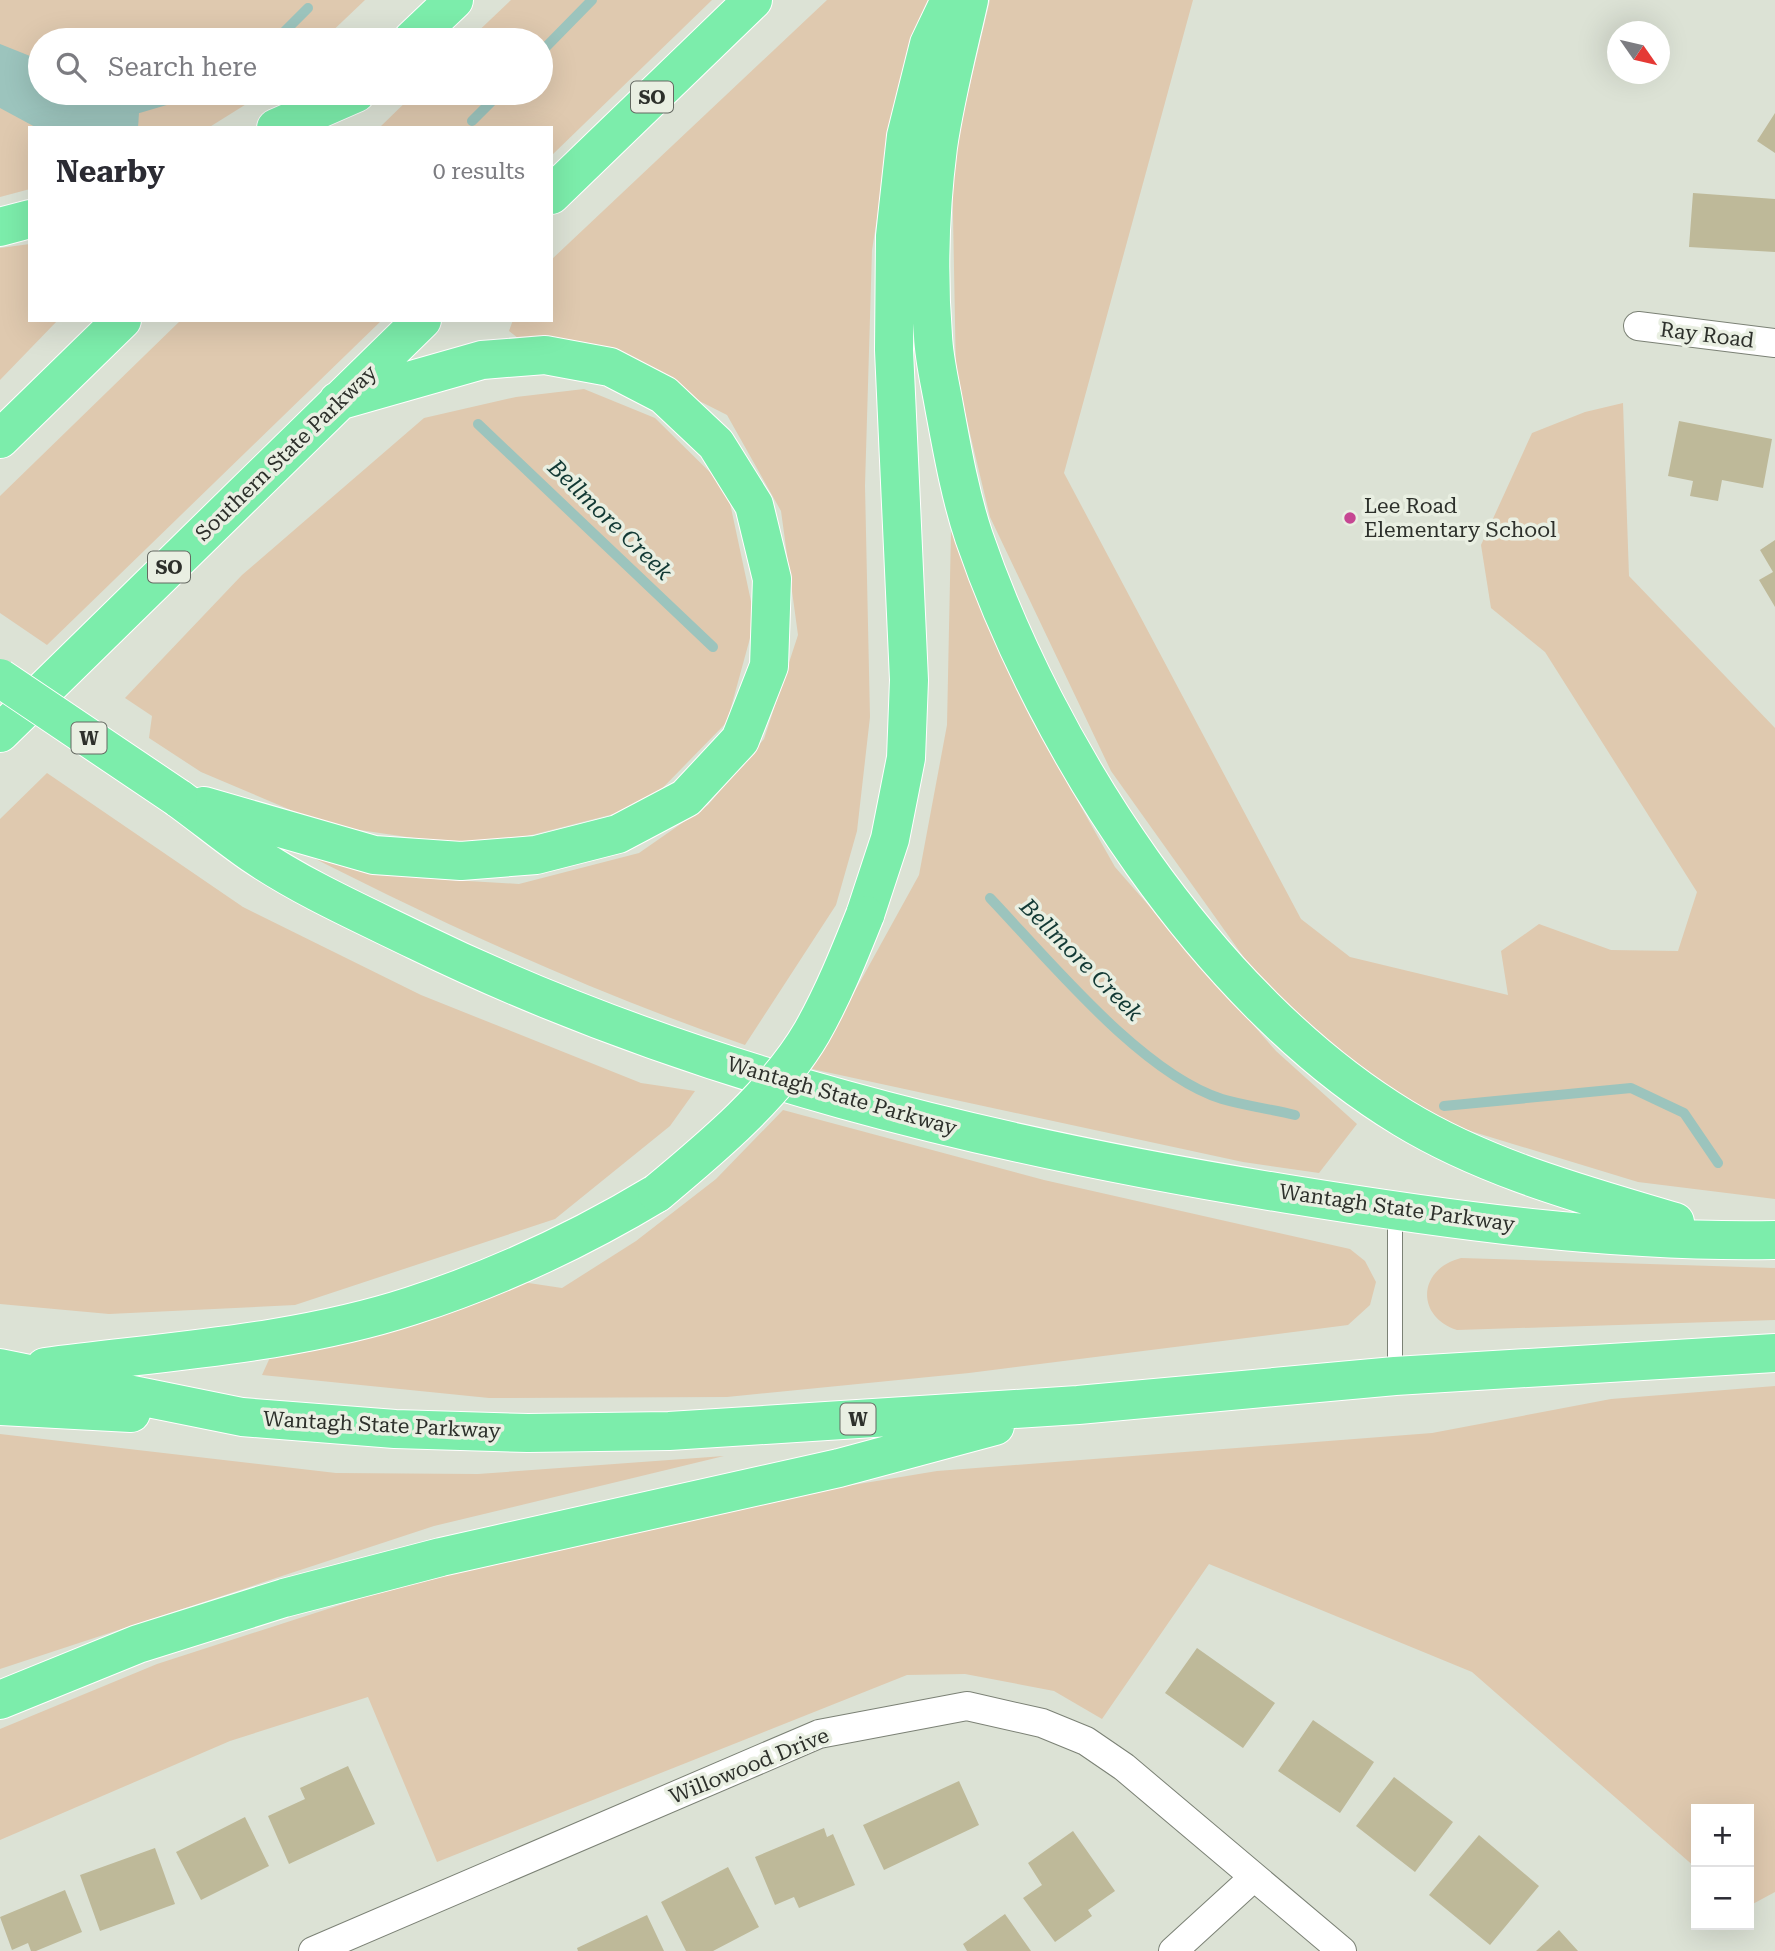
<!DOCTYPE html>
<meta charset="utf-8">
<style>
body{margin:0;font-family:"Roboto Serif",serif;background:#f2f2f3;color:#2b2b33}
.controls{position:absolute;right:21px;bottom:21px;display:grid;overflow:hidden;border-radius:0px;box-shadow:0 7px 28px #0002}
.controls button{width:63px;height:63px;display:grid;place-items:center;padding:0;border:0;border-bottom:2px solid #e1e1e2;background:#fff;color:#2b2b33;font:35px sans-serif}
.compass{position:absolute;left:1607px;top:21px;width:63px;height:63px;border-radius:50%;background:#fff;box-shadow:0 7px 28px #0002;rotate:124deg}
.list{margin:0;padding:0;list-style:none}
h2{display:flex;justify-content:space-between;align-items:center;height:91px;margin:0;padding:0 28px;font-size:30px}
h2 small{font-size:23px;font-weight:400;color:#7c7c81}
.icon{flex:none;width:38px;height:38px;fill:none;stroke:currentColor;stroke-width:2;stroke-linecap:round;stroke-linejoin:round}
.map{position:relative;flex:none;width:1775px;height:1951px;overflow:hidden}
.search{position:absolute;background:#fff;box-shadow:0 7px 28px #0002;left:28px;top:28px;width:525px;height:77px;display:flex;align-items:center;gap:18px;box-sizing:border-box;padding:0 24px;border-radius:38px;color:#7c7c81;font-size:26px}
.panel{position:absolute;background:#fff;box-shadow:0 7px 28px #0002;left:28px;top:126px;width:525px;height:196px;border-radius:0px}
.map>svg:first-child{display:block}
.green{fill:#dfc9af}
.water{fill:#9cc4bd}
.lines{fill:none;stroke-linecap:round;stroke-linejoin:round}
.stream{stroke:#9cc4bd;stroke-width:10}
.building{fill:#beb999}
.service-casing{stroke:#7b8175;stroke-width:16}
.minor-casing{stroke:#7b8175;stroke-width:30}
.motorway-casing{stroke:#fff;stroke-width:40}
.service{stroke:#fff;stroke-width:14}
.minor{stroke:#fff;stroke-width:28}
.motorway{stroke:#7cedab;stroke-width:38}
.motorway-bridge-casing{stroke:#fff;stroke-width:40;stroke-linecap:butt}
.motorway-bridge{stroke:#7cedab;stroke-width:38}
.poi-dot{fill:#c64793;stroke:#e9efe2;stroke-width:2.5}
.labels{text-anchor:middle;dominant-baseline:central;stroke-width:7;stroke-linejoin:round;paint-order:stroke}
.shield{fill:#e9efe2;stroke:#656962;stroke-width:2}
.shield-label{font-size:19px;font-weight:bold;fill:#2d302b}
.street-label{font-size:21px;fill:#2d302b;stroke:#e9efe2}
.poi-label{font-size:21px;fill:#2d302b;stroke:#e9efe2;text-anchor:start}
.water-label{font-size:23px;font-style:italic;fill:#123934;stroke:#e9efe2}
</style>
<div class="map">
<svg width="1775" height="1951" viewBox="0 0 1775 1951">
<rect width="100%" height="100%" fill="#dce2d5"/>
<path class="green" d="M 0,0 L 365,0 L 323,40 L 40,40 L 40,93 L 264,93 L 208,128 L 30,128 L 30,189 L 0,197 Z
M 511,0 L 712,0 L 551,156 L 551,128 L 379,128 L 415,93 L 541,93 L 541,40 L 469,40 Z
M 827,0 L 934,0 L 896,99 L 872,250 L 865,486 L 870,717 L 857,831 L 836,905 L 745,1045 C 578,987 423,915 267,834 L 418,878 L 519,884 L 639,853 L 708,805 L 764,739 L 798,635 L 781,511 L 727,415 L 622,362 L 518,338 L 509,331 L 513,320 L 551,320 L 551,260 Z
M 990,0 L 1193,0 L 1064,473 L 1301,919 L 1350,957 L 1508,995 L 1501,951 L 1539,924 L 1611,950 L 1678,951 L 1697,892 L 1545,652 L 1491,608 L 1481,545 L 1532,433 L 1585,412 L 1623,403 L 1629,576 L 1775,728 L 1775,1199 L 1638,1182 L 1444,1123 L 1333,1054 L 1250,966 L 1111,771 L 990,517 L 956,375 L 952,161 Z
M 30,244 L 30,320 L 58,320 L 0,380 L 0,248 Z
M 181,320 L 382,320 L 47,645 L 0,613 L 0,496 Z
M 584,389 L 655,418 L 727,489 L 755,620 L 727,722 L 645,806 L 481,848 L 326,825 L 201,772 L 149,738 L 152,716 L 125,698 L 242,575 L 424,418 L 516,397 Z
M 951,531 L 1030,717 L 1115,867 L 1276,1051 L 1357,1124 L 1319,1173 L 1243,1162 L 812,1069 L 919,875 L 947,725 Z
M 47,773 L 243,907 L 421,995 L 641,1083 L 695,1091 L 670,1126 L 555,1219 L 295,1305 L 109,1314 L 0,1304 L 0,819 Z
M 783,1110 L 1044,1180 L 1350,1249 L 1365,1261 L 1376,1282 L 1370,1305 L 1348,1325 L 969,1373 L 727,1397 L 489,1398 L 262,1375 L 272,1353 L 522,1282 L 562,1288 L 636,1241 L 716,1179 Z
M 1461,1258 L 1775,1268 L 1775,1320 L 1457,1330 C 1415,1316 1418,1269 1461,1258 Z
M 1775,1386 L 1775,1892 L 1749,1906 L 1749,1809 L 1696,1809 L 1696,1868 L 1472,1672 L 1209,1564 L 1102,1719 L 1054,1691 L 965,1674 L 907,1675 L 437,1862 L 368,1697 L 230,1741 L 0,1840 L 0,1729 L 157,1664 L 433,1575 L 732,1505 L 937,1471 L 1432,1433 L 1611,1399 Z
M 0,1434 L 336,1473 L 478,1474 L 724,1456 L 434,1526 L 0,1669 Z"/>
<path class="water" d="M 0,44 L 40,60 L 40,93 L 127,93 L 140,97 L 138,128 L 37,128 L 0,108 Z"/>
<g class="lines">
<path class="stream" d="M 276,40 L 308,8
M 541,52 L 592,0
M 125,107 L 139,108 L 190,93
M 472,121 L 500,93
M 478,424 L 713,647
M 990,898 C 1048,959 1142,1074 1222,1099 C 1246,1106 1271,1109 1295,1115
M 1444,1106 L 1631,1088 L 1684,1113 L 1718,1163"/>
</g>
<path class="building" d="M 1775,113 L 1775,153 L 1757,141 Z
M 1693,193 L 1775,199 L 1775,252 L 1689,247 Z
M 1679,421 L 1772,439 L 1763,488 L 1722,480 L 1718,501 L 1690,496 L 1693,481 L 1668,476 Z
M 1775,540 L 1775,607 L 1759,580 L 1773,572 L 1760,550 Z
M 1197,1648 L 1275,1703 L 1243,1748 L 1165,1693 Z
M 1313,1720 L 1374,1762 L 1340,1813 L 1278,1771 Z
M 348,1766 L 375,1824 L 289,1864 L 268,1816 L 305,1799 L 300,1788 Z
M 1394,1777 L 1453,1822 L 1415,1872 L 1356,1826 Z
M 959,1781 L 979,1825 L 884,1870 L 863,1825 Z
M 245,1817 L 269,1866 L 201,1900 L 176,1852 Z
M 824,1828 L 827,1837 L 833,1834 L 855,1885 L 799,1908 L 794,1897 L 775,1905 L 755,1857 Z
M 1073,1831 L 1115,1891 L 1088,1910 L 1092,1916 L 1055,1942 L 1023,1898 L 1042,1885 L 1028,1863 Z
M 1479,1835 L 1539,1886 L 1490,1945 L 1429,1895 Z
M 155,1848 L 175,1904 L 100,1931 L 80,1875 Z
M 728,1867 L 759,1927 L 713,1951 L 686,1951 L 661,1902 Z
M 65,1890 L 82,1932 L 36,1951 L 31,1951 L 28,1943 L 12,1950 L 0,1917 Z
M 1005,1914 L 1031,1951 L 967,1951 L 963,1944 Z
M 647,1915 L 664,1951 L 578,1951 L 577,1948 Z
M 1559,1930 L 1578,1951 L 1536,1951 Z"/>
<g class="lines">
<defs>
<path id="service" d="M 1395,1213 L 1395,1375"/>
<path id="minor" d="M 1638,326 L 1775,343
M 313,1951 L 819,1734 L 967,1706 L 1042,1723 L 1086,1741 L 1124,1767 L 1342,1951
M 1173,1951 L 1254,1877"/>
<path id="motorway" d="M 969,0 C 958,49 945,98 938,147 C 930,210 928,273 933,336 C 934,359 940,383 944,406 C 952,449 960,495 974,537 C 1047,750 1208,1000 1403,1118 C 1487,1169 1582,1194 1675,1222
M 412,40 L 454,0
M 276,128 L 356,93
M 551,195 L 753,0
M 0,227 L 30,219
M 0,439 L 122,320
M 0,733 L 422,320
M 178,798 C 203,816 227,836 253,854 C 303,888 362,914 417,941 C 690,1074 990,1146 1288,1194 C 1448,1220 1613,1243 1775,1240
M 204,806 L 374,855 L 461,861 L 536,855 L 618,834 L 686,798 L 740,740 L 769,666 L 772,579 L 754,505 L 716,444 L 664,395 L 610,367 L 545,355 L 482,360 L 338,401
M 865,915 L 890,839 L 906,758 L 909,680 L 894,350 L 895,236 L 906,136 L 929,44 L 950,0
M 45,1367 C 167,1351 294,1344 411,1306 C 498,1278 579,1240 657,1193
M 0,1368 L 242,1417 L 395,1429 L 528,1433 L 669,1431 L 1078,1405 L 1395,1376 L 1775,1353
M 0,1406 L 131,1413
M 0,1700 L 138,1644 L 284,1598 L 441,1557 L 839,1468 L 995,1426"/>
</defs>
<use href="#service" class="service-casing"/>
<use href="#minor" class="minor-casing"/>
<use href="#motorway" class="motorway-casing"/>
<use href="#service" class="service"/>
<use href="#minor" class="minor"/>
<use href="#motorway" class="motorway"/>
<defs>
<path id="motorway-bridge" d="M 0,678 L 178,798
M 657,1193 C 711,1148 776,1094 812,1032 C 833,995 849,955 865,915"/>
</defs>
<use href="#motorway-bridge" class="motorway-bridge-casing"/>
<use href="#motorway-bridge" class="motorway-bridge"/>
</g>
<circle class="poi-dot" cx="1350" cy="518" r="7"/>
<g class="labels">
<g class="shield">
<rect x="631" y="81.5" width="42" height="31" rx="5"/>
<rect x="148" y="551.5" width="42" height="31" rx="5"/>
<rect x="71.5" y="722.5" width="35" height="31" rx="5"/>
<rect x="840.5" y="1403.5" width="35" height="31" rx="5"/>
</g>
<g class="shield-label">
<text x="652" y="97">SO</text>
<text x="169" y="567">SO</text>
<text x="89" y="738">W</text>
<text x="858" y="1419">W</text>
</g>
<g class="street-label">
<text transform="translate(1707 335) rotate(7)">Ray Road</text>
<text transform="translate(286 453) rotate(-44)">Southern State Parkway</text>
<text transform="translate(842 1096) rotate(16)">Wantagh State Parkway</text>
<text transform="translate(1397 1208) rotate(8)">Wantagh State Parkway</text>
<text transform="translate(382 1425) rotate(3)">Wantagh State Parkway</text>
<text transform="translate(749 1766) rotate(-22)">Willowood Drive</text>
</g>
<g class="poi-label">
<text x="1364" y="506">Lee Road<tspan x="1364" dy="24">Elementary School</tspan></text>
</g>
<g class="water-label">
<text transform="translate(610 520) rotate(44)">Bellmore Creek</text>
<text transform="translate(1081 960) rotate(45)">Bellmore Creek</text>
</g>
</g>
</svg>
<div class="controls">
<button>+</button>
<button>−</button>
</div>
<svg class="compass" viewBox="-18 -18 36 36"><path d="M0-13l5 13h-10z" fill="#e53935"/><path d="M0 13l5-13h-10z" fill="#7c7c81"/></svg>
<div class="search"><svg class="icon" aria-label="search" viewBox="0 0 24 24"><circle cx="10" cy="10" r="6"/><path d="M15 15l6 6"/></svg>Search here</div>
<section class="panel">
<h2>Nearby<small>0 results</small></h2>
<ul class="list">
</ul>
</section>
</div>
